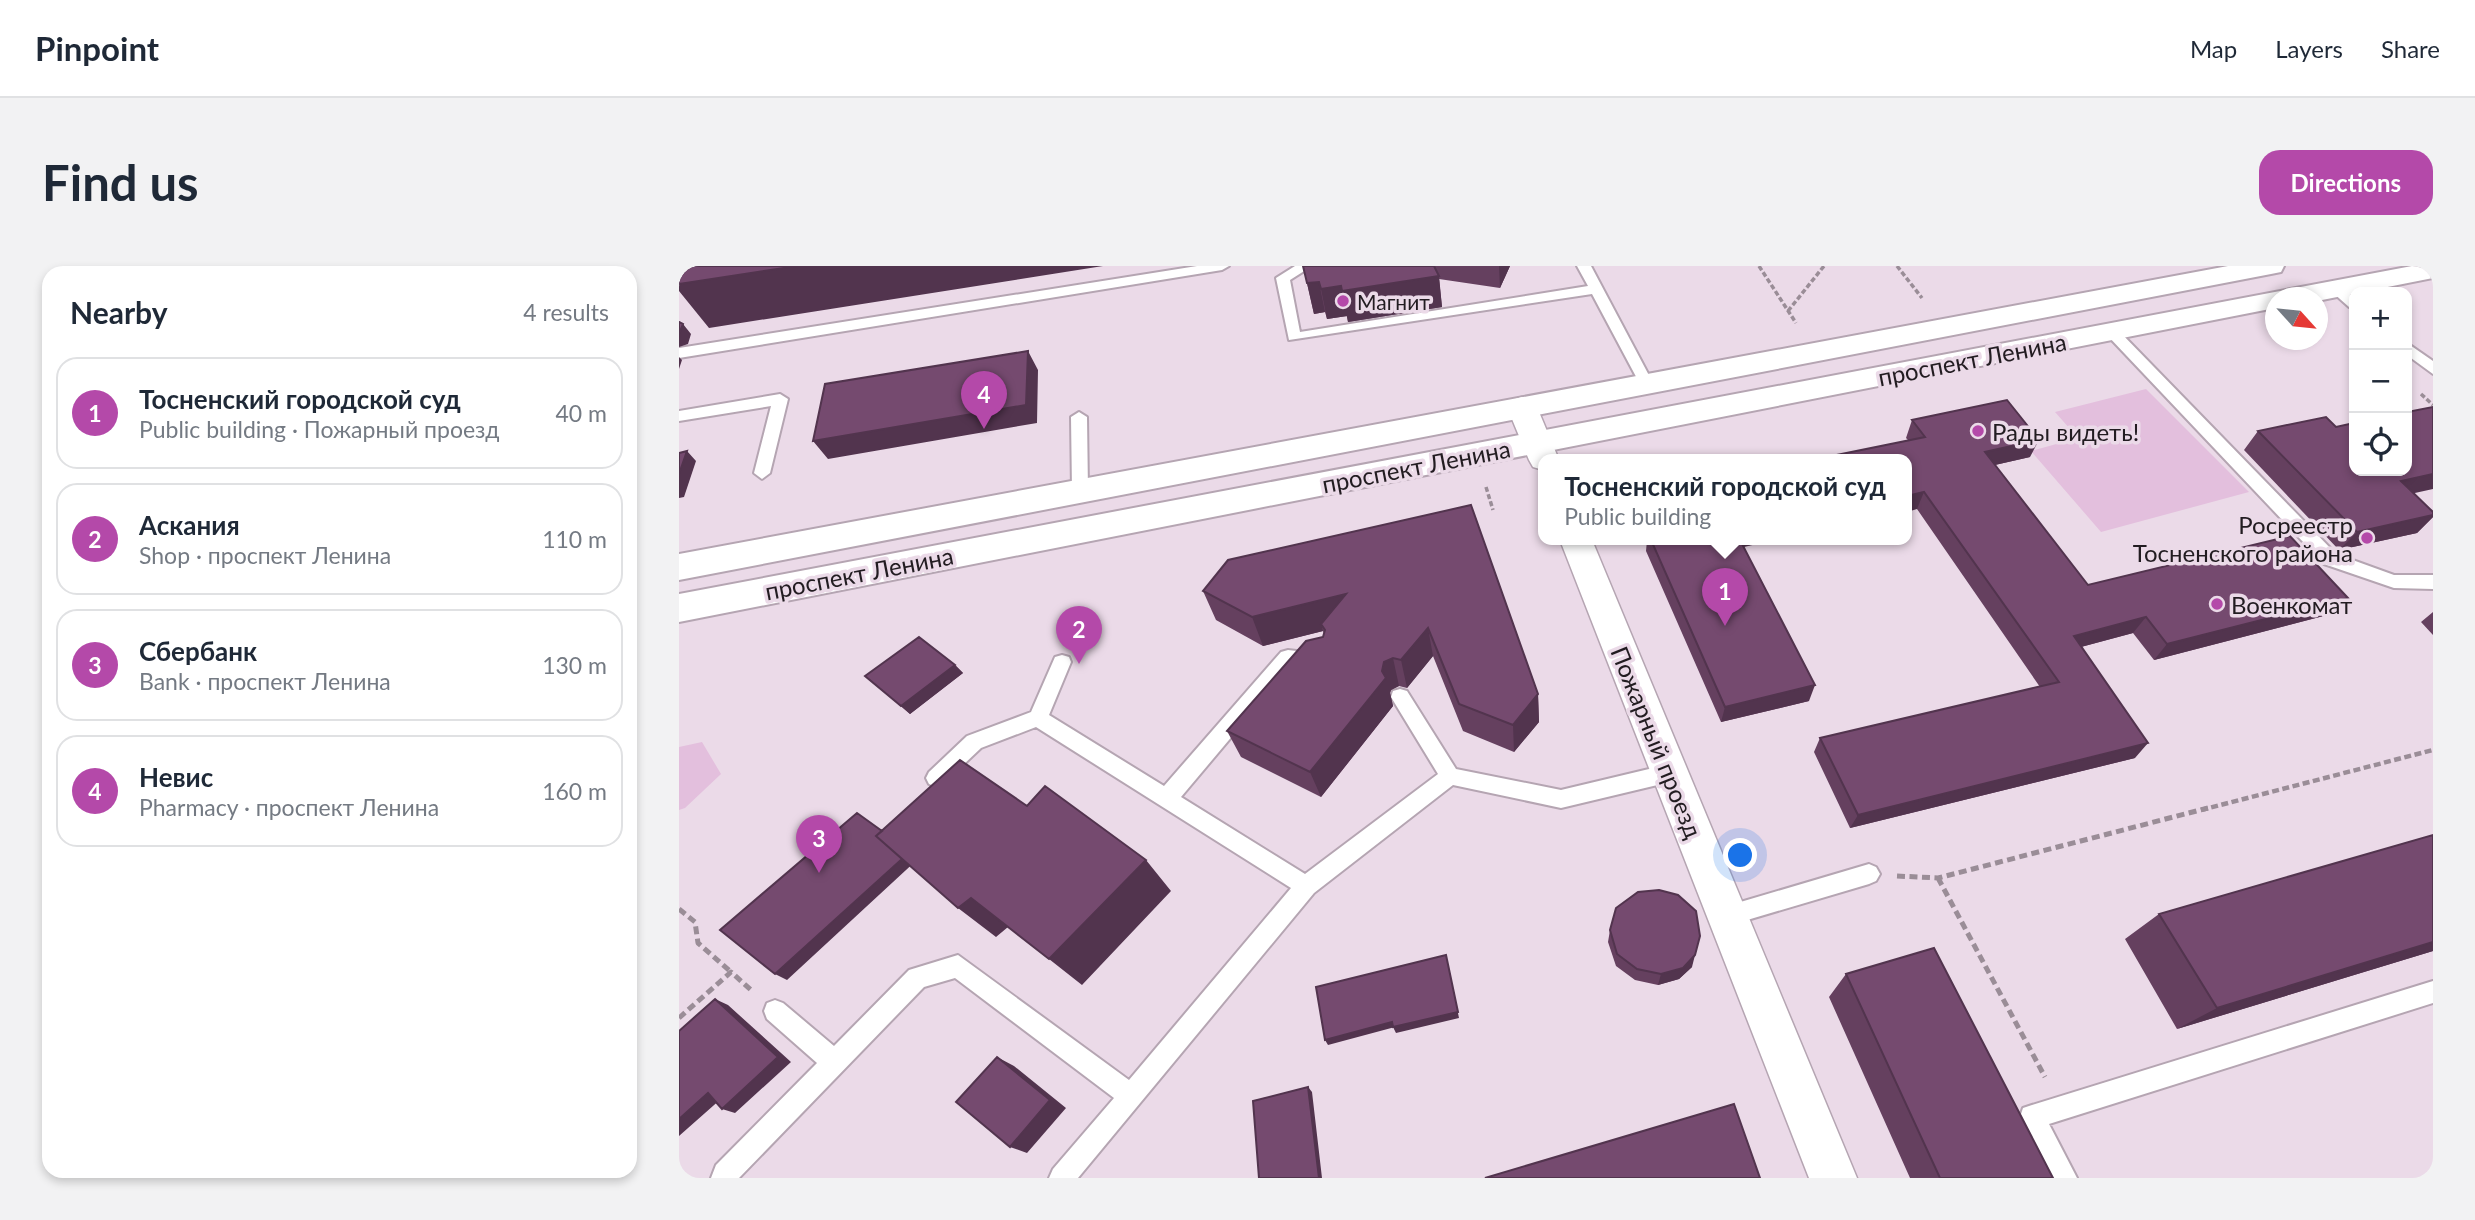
<!DOCTYPE html>
<meta charset="utf-8">
<style>
body{margin:0;font-family:Lato,sans-serif;background:#f2f2f3;color:#1f2937}
.controls{position:absolute;right:21px;top:21px;display:grid;overflow:hidden;border-radius:14px;box-shadow:0 4px 10px #0003}
.controls button{width:63px;height:63px;display:grid;place-items:center;padding:0;border:0;border-bottom:2px solid #e0e1e3;background:#fff;color:#1f2937;font:35px sans-serif}
.compass{position:absolute;left:1586px;top:21px;width:63px;height:63px;border-radius:50%;background:#fff;box-shadow:0 4px 10px #0003;rotate:117deg}
.you{position:absolute;left:1062px;top:590px;width:24px;height:24px;margin:-18px;border:5px solid #fff;border-radius:50%;background:#1a73e8;box-shadow:0 0 0 10px #1a73e833}
.badge{display:grid;place-items:center;width:46px;height:46px;border-radius:50%;background:#b449a9;color:#fff;font-size:23px;font-weight:700}
.pin{position:absolute;translate:-50% -58px;filter:drop-shadow(0 2px 4px #0008)}
.pin::after{content:'';position:absolute;top:37px;width:24px;height:21px;background:inherit;clip-path:polygon(0 0,100% 0,50% 100%)}
.popup{position:absolute;left:859px;top:188px;width:374px;height:91px;box-sizing:border-box;display:grid;place-content:center;border-radius:14px;background:#fff;filter:drop-shadow(0 2px 5px #0005);font-size:23px;white-space:nowrap;color:#747a83}
.popup b{font-size:26px;color:#1f2937}
.popup::after{content:'';position:absolute;left:50%;top:100%;margin-left:-14px;border:14px solid transparent;border-top-color:#fff}
.list{margin:0;padding:0;list-style:none}
h2{display:flex;justify-content:space-between;align-items:center;height:91px;margin:0;padding:0 28px;font-size:30px}
h2 small{font-size:23px;font-weight:400;color:#747a83}
.list li{display:grid;grid-template-columns:46px 1fr auto;gap:21px;align-items:center;box-sizing:border-box;height:112px;margin:0 14px 14px;padding:0 14px;border:2px solid #e0e1e3;border-radius:21px}
.list b{display:block;font-size:26px;white-space:nowrap}
.list p{margin:0;font-size:23px;white-space:nowrap;color:#747a83}
.list em{font-size:23px;font-style:normal;color:#747a83}
.icon{flex:none;width:38px;height:38px;fill:none;stroke:currentColor;stroke-width:2;stroke-linecap:round;stroke-linejoin:round}
.map{position:relative;flex:none;width:1754px;height:912px;overflow:hidden;border-radius:21px}
header{display:flex;align-items:center;gap:42px;box-sizing:border-box;height:98px;padding:0 35px;background:#fff;border-bottom:2px solid #e0e1e3}
header strong{font-size:33px}
nav{display:flex;gap:38px;margin-inline-start:auto;font-size:24px}
.intro{display:flex;align-items:center;justify-content:space-between;box-sizing:border-box;height:168px;padding:0 42px}
h1{margin:0;font-size:49px}
.button{padding:18px 32px;border-radius:21px;background:#b449a9;color:#fff;font-size:24px;font-weight:700}
main{display:flex;gap:42px;padding:0 42px}
aside{flex:1;background:#fff;border-radius:21px;box-shadow:0 4px 10px #0003}
.map>svg:first-child{display:block}
.green{fill:#e3bfdd}
.lines{fill:none;stroke-linecap:round;stroke-linejoin:round}
.lane-casing{stroke:#b5a5b2;stroke-width:4}
.street-casing{stroke:#b5a5b2;stroke-width:3}
.secondary-casing{stroke:#b5a5b2;stroke-width:4}
.path-far2{stroke:#9a8d97;stroke-width:3.5;stroke-dasharray:5 2.5;stroke-linecap:butt}
.path-far1{stroke:#9a8d97;stroke-width:4.5;stroke-dasharray:7 3.5;stroke-linecap:butt}
.path{stroke:#9a8d97;stroke-width:5;stroke-dasharray:8 4.5;stroke-linecap:butt}
.lane{fill:#fff;fill-rule:evenodd}
.street{fill:#fff;fill-rule:evenodd}
.secondary{fill:#fff;fill-rule:evenodd}
.wall{fill:#65405f}
.shaded-wall{fill:#52344e}
.building{fill:#754a6f;stroke:#52344e;stroke-width:2}
.poi-dot{fill:#b449a9;stroke:#ebdae8;stroke-width:2.5}
.labels{text-anchor:middle;dominant-baseline:central;stroke-width:7;stroke-linejoin:round;paint-order:stroke}
.far-poi-label{font-size:21px;fill:#221c21;stroke:#ebdae8;text-anchor:start}
.street-label{font-size:24px;fill:#221c21;stroke:#ebdae8}
.poi-label{font-size:24px;fill:#221c21;stroke:#ebdae8;text-anchor:start}
</style>
<header>
<strong>Pinpoint</strong>
<nav><a>Map</a><a>Layers</a><a>Share</a></nav>
</header>
<div class="intro"><h1>Find us</h1><a class="button">Directions</a></div>
<main>
<aside>
<h2>Nearby<small>4 results</small></h2>
<ul class="list">
<li><span class="badge">1</span><div><b>Тосненский городской суд</b><p>Public building · Пожарный проезд</p></div><em>40 m</em></li>
<li><span class="badge">2</span><div><b>Аскания</b><p>Shop · проспект Ленина</p></div><em>110 m</em></li>
<li><span class="badge">3</span><div><b>Сбербанк</b><p>Bank · проспект Ленина</p></div><em>130 m</em></li>
<li><span class="badge">4</span><div><b>Невис</b><p>Pharmacy · проспект Ленина</p></div><em>160 m</em></li>
</ul>
</aside>
<div class="map">
<svg width="1754" height="912" viewBox="0 0 1754 912">
<rect width="100%" height="100%" fill="#ebdae8"/>
<path class="green" d="M 1467,123 L 1570,226 L 1422,266 L 1352,185 L 1399,172 L 1376,146 Z
M 23,476 L 42,508 L 6,542 L 0,544 L 0,481 Z"/>
<g class="lines">
<defs>
<path id="lane" d="M 518,0 L 550,0 L 543,4 L 0,92 L 0,82 Z
M 616,0 L 633,0 L 611,14 L 621,66 L 909,20 L 898,0 L 912,0 L 974,117 L 967,122 L 962,120 L 913,28 L 610,74 L 597,12 Z
M 1657,18 L 1675,31 L 1675,42 L 1670,41 L 1652,25 L 1650,22 Z
M 1433,62 L 1438,63 L 1657,288 L 1715,309 L 1754,309 L 1754,323 L 1715,322 L 1645,298 L 1428,69 L 1426,66 Z
M 1728,77 L 1754,95 L 1754,108 L 1728,89 Z
M 101,128 L 109,133 L 91,207 L 83,213 L 75,207 L 92,140 L 0,155 L 0,145 Z
M 400,146 L 408,151 L 409,225 L 401,231 L 393,225 L 392,151 Z
M 609,384 L 643,388 L 645,393 L 643,398 L 613,399 L 502,531 L 626,608 L 759,508 L 712,431 L 714,425 L 721,423 L 728,425 L 777,503 L 882,524 L 991,498 L 998,501 L 1001,507 L 998,513 L 991,516 L 882,542 L 774,519 L 635,627 L 399,912 L 370,912 L 374,903 L 435,832 L 276,712 L 245,721 L 60,912 L 32,912 L 37,899 L 138,797 L 88,753 L 85,745 L 88,737 L 96,734 L 104,737 L 155,780 L 230,704 L 279,689 L 450,814 L 612,622 L 357,461 L 302,482 L 264,518 L 257,521 L 250,518 L 247,512 L 250,506 L 288,470 L 352,446 L 376,391 L 383,389 L 390,391 L 392,396 L 370,449 L 485,520 L 602,386 Z
M 1190,598 L 1197,601 L 1201,608 L 1197,615 L 1190,618 L 1048,660 L 1040,657 L 1037,650 L 1040,643 L 1048,640 Z
M 1754,715 L 1754,737 L 1370,858 L 1398,912 L 1372,912 L 1341,851 L 1344,842 L 1353,839 Z"/>
<path id="street" d="M 843,131 L 853,134 L 858,141 L 880,194 L 864,194 L 864,204 L 854,201 L 850,194 L 828,141 L 833,134 Z
M 881,274 L 913,274 L 1178,912 L 1130,912 Z"/>
<path id="secondary" d="M 1549,0 L 1605,0 L 1602,6 L 1592,8 L 0,314 L 0,288 Z
M 1733,0 L 1754,0 L 1754,12 L 1638,35 L 1638,32 L 1596,32 L 1596,42 L 0,356 L 0,328 Z"/>
</defs>
<use href="#lane" class="lane-casing"/>
<use href="#street" class="street-casing"/>
<use href="#secondary" class="secondary-casing"/>
<path class="path-far2" d="M 1080,0 L 1117,57
M 1218,0 L 1243,32
M 1109,45 L 1145,0
M 1742,128 L 1754,139
M 807,221 L 814,244"/>
<path class="path-far1" d="M 1522,544 L 1754,484"/>
<path class="path" d="M 1218,610 L 1259,612 L 1529,542
M 1259,612 L 1366,811
M 0,643 L 16,656 L 19,677 L 52,706
M 0,752 L 52,706 L 72,724"/>
<use href="#lane" class="lane"/>
<use href="#street" class="street"/>
<use href="#secondary" class="secondary"/>
</g>
<path class="wall" d="M 624,0 L 831,0 L 821,22 L 760,13 L 763,41 L 669,56 L 668,50 L 648,53 L 646,46 L 635,48 Z
M 1233,154 L 1351,191 L 1316,199 L 1409,319 L 1652,348 L 1475,394 L 1454,367 L 1402,381 L 1456,492 L 1171,562 L 1135,486 L 1141,472 L 1361,421 L 1238,243 L 1229,174 L 1227,172 Z
M 1657,161 L 1754,246 L 1754,251 L 1738,267 L 1660,284 L 1565,184 L 1579,165 Z
M 792,239 L 859,428 L 860,456 L 835,486 L 784,465 L 754,390 L 728,422 L 720,420 L 712,424 L 711,427 L 714,440 L 642,531 L 562,491 L 548,465 L 644,371 L 645,368 L 644,365 L 584,380 L 537,354 L 524,325 Z
M 968,274 L 1095,274 L 1065,281 L 1130,435 L 1042,456 L 967,285 Z
M 1754,346 L 1754,369 L 1742,356 Z
M 276,399 L 284,407 L 231,448 L 186,410 Z
M 1754,569 L 1754,685 L 1498,763 L 1446,673 L 1480,648 Z
M 931,664 L 1013,701 L 1000,713 L 979,719 L 956,714 L 937,700 L 929,676 Z
M 1167,708 L 1374,912 L 1231,912 L 1150,731 Z"/>
<path class="shaded-wall" d="M 0,0 L 424,0 L 30,62 L 0,25 Z
M 820,0 L 831,0 L 821,22 Z
M 760,10 L 763,41 L 669,56 L 663,25 Z
M 640,16 L 646,46 L 635,48 L 628,17 Z
M 662,20 L 668,50 L 648,53 L 642,23 Z
M 4,58 L 12,68 L 9,78 L 0,81 L 0,68 Z
M 349,85 L 359,104 L 358,157 L 149,193 L 134,175 Z
M 0,91 L 3,94 L 0,103 Z
M 1360,174 L 1351,191 L 1298,203 L 1306,186 Z
M 8,185 L 17,195 L 5,231 L 0,232 L 0,208 Z
M 1754,208 L 1754,223 L 1704,234 L 1722,215 Z
M 1245,226 L 1238,243 L 1228,246 L 1228,230 Z
M 1754,249 L 1754,251 L 1738,267 L 1660,284 L 1678,266 Z
M 1055,274 L 1095,274 L 1053,283 Z
M 667,328 L 642,358 L 644,365 L 584,380 L 573,351 Z
M 1669,332 L 1652,348 L 1475,394 L 1488,378 Z
M 1467,351 L 1454,367 L 1383,386 L 1395,370 Z
M 749,362 L 754,390 L 728,422 L 722,394 Z
M 714,392 L 720,420 L 712,424 L 711,427 L 714,440 L 642,531 L 631,506 L 703,405 L 705,396 Z
M 276,399 L 284,407 L 231,448 L 222,440 Z
M 1136,419 L 1130,435 L 1042,456 L 1046,441 Z
M 859,428 L 860,456 L 835,486 L 834,459 Z
M 1469,477 L 1456,492 L 1171,562 L 1179,549 Z
M 231,585 L 240,592 L 108,714 L 96,708 Z
M 467,594 L 492,625 L 403,719 L 370,693 Z
M 292,632 L 329,661 L 317,671 L 279,642 Z
M 1754,676 L 1754,685 L 1498,763 L 1538,742 Z
M 767,689 L 780,752 L 717,767 L 714,761 Z
M 1016,689 L 1013,701 L 1000,713 L 979,719 L 982,708 Z
M 36,733 L 49,739 L 112,796 L 56,847 L 43,843 Z
M 713,756 L 716,761 L 649,779 L 646,774 Z
M 318,791 L 335,800 L 387,842 L 348,887 L 331,881 Z
M 629,821 L 633,826 L 643,912 L 640,912 Z
M 29,827 L 43,832 L 0,870 L 0,853 Z"/>
<path class="building" d="M 1,0 L 118,0 L 0,18 L 0,4 Z
M 624,0 L 755,0 L 760,10 L 663,25 L 662,20 L 642,23 L 640,16 L 628,17 Z
M 0,56 L 4,58 L 0,68 Z
M 349,85 L 347,139 L 134,175 L 146,118 Z
M 1328,134 L 1360,174 L 1306,186 L 1409,319 L 1611,270 L 1669,332 L 1488,378 L 1467,351 L 1395,370 L 1469,477 L 1179,549 L 1141,472 L 1380,416 L 1245,226 L 1228,230 L 1228,194 L 1133,194 L 1246,171 L 1233,154 Z
M 1754,141 L 1754,208 L 1722,215 L 1754,246 L 1754,249 L 1678,266 L 1579,165 L 1647,151 L 1657,161 L 1675,157 L 1675,205 L 1728,205 L 1728,146 Z
M 8,185 L 0,208 L 0,187 Z
M 792,239 L 859,428 L 834,459 L 780,438 L 749,362 L 722,394 L 714,392 L 705,396 L 703,405 L 707,412 L 631,506 L 548,465 L 627,375 L 644,371 L 646,364 L 642,358 L 667,328 L 573,351 L 524,325 L 549,294 Z
M 972,274 L 1061,274 L 1136,419 L 1046,441 Z
M 240,371 L 276,399 L 222,440 L 186,410 Z
M 281,494 L 348,540 L 366,520 L 467,594 L 370,693 L 292,632 L 279,642 L 197,570 Z
M 178,547 L 203,565 L 197,570 L 223,593 L 96,708 L 41,664 Z
M 1754,569 L 1754,676 L 1538,742 L 1480,648 Z
M 980,624 L 999,629 L 1017,645 L 1021,670 L 1016,689 L 1004,702 L 982,708 L 958,703 L 938,688 L 931,664 L 937,642 L 959,626 Z
M 1255,682 L 1374,912 L 1261,912 L 1167,708 Z
M 767,689 L 779,746 L 714,761 L 713,756 L 646,774 L 637,721 Z
M 36,733 L 99,791 L 43,843 L 29,827 L 0,853 L 0,765 Z
M 318,791 L 371,834 L 331,881 L 277,836 Z
M 629,821 L 640,912 L 580,912 L 574,835 Z
M 1055,838 L 1081,912 L 806,912 Z"/>
<g class="poi-dot">
<circle cx="664" cy="35" r="7"/>
<circle cx="1299" cy="165" r="7"/>
<circle cx="1688" cy="272" r="7"/>
<circle cx="1538" cy="338" r="7"/>
</g>
<g class="labels">
<g class="far-poi-label">
<text x="678" y="35">Магнит</text>
</g>
<g class="street-label">
<text transform="translate(1293 93) rotate(-11)">проспект Ленина</text>
<text transform="translate(737 200) rotate(-11)">проспект Ленина</text>
<text transform="translate(180 307) rotate(-11)">проспект Ленина</text>
<text transform="translate(978 476) rotate(68)">Пожарный проезд</text>
</g>
<g class="poi-label">
<text x="1313" y="165">Рады видеть!</text>
<text x="1674" y="258" text-anchor="end">Росреестр<tspan x="1674" dy="28">Тосненского района</tspan></text>
<text x="1552" y="338">Военкомат</text>
</g>
</g>
</svg>
<div class="controls">
<button>+</button>
<button>−</button>
<button><svg class="icon" aria-label="locate" viewBox="0 0 24 24"><circle cx="12" cy="12" r="6"/><path d="M12 2v4M12 18v4M2 12h4M18 12h4"/></svg></button>
</div>
<svg class="compass" viewBox="-18 -18 36 36"><path d="M0-13l5 13h-10z" fill="#e53935"/><path d="M0 13l5-13h-10z" fill="#747a83"/></svg>
<div class="you"></div>
<div class="pin badge" style="left:1046px;top:360px">1</div>
<div class="popup"><b>Тосненский городской суд</b>Public building</div>
<div class="pin badge" style="left:400px;top:398px">2</div>
<div class="pin badge" style="left:140px;top:607px">3</div>
<div class="pin badge" style="left:305px;top:163px">4</div>
</div>
</main>
